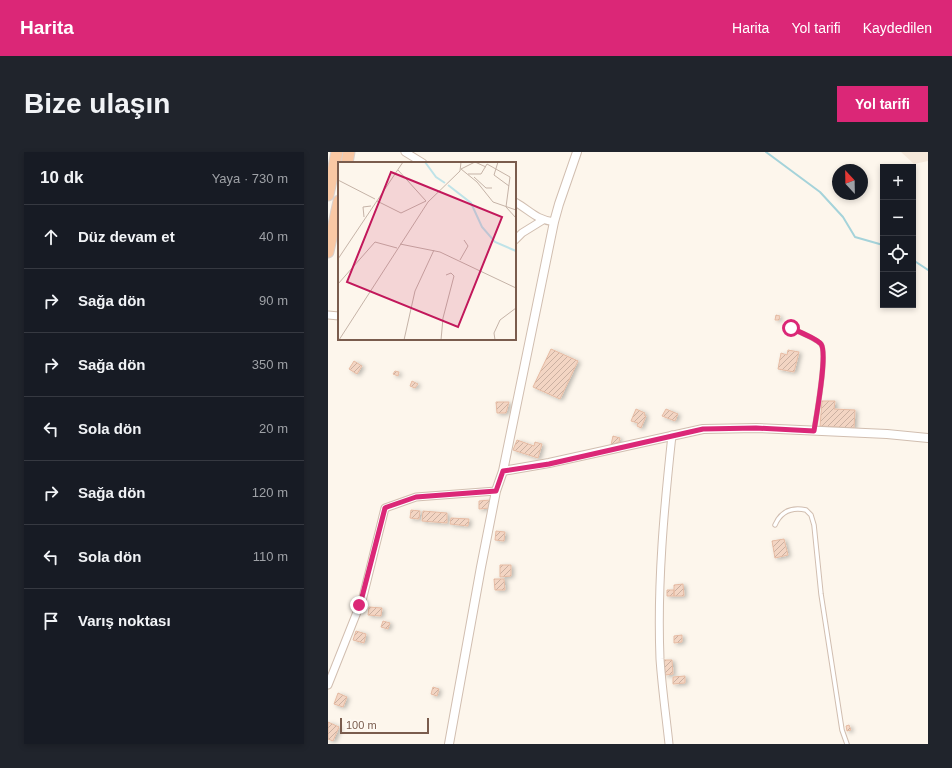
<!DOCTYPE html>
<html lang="tr">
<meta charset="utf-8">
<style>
body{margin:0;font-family:Helvetica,sans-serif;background:#20242c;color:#f1f3f6}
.controls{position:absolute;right:12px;top:12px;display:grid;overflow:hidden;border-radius:0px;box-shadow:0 2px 6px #0003}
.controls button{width:36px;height:36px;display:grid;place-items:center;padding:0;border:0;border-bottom:1px solid #363941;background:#171b24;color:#f1f3f6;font:20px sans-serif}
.compass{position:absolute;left:504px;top:12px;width:36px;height:36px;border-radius:50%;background:#171b24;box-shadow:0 2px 6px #0003;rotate:338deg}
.scale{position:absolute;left:12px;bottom:10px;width:89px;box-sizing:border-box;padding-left:4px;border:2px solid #7a5c4d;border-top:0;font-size:11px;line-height:14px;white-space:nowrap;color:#7a5c4d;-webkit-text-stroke:3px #fffaf3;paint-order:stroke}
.stop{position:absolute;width:12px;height:12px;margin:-9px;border:3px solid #db2777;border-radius:50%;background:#fff}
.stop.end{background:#db2777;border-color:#fff;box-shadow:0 1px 4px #0008}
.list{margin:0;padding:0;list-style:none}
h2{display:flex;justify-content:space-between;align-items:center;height:52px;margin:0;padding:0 16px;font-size:17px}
h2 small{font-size:13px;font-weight:400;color:#9ea1a6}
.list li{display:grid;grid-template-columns:26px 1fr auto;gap:12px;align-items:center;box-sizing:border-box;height:64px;padding:0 16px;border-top:1px solid #363941}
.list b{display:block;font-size:15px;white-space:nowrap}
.list em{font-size:13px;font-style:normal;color:#9ea1a6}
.icon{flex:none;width:22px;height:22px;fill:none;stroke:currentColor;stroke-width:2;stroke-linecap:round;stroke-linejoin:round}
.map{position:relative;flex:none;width:600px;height:592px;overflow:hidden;border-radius:0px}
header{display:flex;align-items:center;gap:24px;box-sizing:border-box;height:56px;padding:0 20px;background:#db2777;color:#fff}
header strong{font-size:19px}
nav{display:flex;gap:22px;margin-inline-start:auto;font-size:14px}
.intro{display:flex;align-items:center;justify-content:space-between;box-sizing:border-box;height:96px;padding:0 24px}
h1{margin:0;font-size:28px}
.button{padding:10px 18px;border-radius:0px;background:#db2777;color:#fff;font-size:14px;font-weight:700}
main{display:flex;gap:24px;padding:0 24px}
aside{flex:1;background:#171b24;border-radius:0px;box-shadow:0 2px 6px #0003}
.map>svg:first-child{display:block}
.residential{fill:#f5e8da}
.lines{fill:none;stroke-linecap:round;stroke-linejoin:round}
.stream{stroke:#a5d3da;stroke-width:2}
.building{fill:url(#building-hatch);stroke:#e6bba3;filter:url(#shadow)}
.service-casing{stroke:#d1beb0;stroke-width:5.5}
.minor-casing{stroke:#d1beb0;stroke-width:9}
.tertiary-casing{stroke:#d1beb0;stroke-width:10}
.trunk-casing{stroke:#dad1cd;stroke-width:13}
.service{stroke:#fff;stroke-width:3.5}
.minor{stroke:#fff;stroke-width:7}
.tertiary{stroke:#fff;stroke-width:8}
.trunk{stroke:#f9c8a4;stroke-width:11}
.route{stroke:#db2777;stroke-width:5}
.inset-river{fill:none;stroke:#bfe3e8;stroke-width:2}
.inset-road{fill:none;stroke:#c5b3a7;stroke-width:1}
.view{fill:#c2185b;fill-opacity:0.15;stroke:#c2185b;stroke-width:2}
.inset-edge{fill:none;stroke:#7a5c4d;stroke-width:2}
</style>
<header>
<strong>Harita</strong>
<nav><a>Harita</a><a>Yol tarifi</a><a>Kaydedilen</a></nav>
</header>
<div class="intro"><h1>Bize ulaşın</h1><a class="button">Yol tarifi</a></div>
<main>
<aside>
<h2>10 dk<small>Yaya · 730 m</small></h2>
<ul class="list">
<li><svg class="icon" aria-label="ahead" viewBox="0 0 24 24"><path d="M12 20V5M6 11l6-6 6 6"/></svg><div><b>Düz devam et</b></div><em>40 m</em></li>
<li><svg class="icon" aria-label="right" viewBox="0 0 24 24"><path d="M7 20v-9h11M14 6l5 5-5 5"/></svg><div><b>Sağa dön</b></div><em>90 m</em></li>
<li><svg class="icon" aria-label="right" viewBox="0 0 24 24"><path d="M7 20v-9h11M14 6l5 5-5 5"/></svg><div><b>Sağa dön</b></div><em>350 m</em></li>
<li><svg class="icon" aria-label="left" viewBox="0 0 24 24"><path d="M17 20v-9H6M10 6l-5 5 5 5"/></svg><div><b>Sola dön</b></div><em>20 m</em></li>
<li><svg class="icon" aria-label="right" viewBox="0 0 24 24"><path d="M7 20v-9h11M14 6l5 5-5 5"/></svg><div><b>Sağa dön</b></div><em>120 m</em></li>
<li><svg class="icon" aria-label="left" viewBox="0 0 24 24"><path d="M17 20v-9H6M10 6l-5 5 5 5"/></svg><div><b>Sola dön</b></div><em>110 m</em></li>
<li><svg class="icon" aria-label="arrive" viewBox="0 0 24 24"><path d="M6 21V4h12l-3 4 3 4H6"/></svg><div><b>Varış noktası</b></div></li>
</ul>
</aside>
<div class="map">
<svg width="600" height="592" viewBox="0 0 600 592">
<defs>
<pattern id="building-hatch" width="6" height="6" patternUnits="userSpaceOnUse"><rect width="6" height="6" fill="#f3d5c3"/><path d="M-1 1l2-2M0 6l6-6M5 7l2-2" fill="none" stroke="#cab0a1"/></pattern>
<filter id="shadow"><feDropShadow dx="2.5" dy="1.5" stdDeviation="2" flood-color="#0004"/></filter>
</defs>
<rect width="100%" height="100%" fill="#fdf6ec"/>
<path class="residential" d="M 573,0 L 600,0 L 600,9 L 586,12 Z"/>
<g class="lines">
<path class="stream" d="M 438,0 L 492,40 L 515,65 L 527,85 L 555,93
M 585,108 L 600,118"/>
</g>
<path class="building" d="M 448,163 L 452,164 L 451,168 L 447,168 Z
M 223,197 L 250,209 L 232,247 L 205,235 Z
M 460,198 L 471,200 L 466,220 L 450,217 L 453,201 L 459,203 Z
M 26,209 L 34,214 L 29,222 L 21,217 Z
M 67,219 L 71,220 L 70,224 L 65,222 Z
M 84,229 L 90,232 L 87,236 L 82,234 Z
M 494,249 L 507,249 L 506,257 L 527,258 L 526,276 L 492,274 Z
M 168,250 L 181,250 L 178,261 L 169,261 Z
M 308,257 L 317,261 L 316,263 L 318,264 L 313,276 L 309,274 L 310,271 L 303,269 Z
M 338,257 L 350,262 L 347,269 L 334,264 Z
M 285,284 L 292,286 L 291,290 L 283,293 Z
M 189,288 L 206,294 L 207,290 L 214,292 L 210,306 L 185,298 Z
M 162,348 L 162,356 L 151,357 L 151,349 Z
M 83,358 L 92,359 L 91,367 L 82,366 Z
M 95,359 L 119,361 L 119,371 L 94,369 Z
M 123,366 L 141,367 L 140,374 L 122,372 Z
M 168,379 L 177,380 L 176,389 L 167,388 Z
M 456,387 L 460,403 L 447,406 L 444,389 Z
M 172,413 L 183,413 L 183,424 L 172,425 Z
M 166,427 L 176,427 L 177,438 L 167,438 Z
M 355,432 L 356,444 L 346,444 L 346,433 Z
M 339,438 L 346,438 L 346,444 L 339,444 Z
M 41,455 L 54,456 L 53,464 L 40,463 Z
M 55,469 L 62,471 L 60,477 L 53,475 Z
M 28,479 L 38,482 L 36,491 L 25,488 Z
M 354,483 L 354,490 L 346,491 L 346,484 Z
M 336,508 L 344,508 L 345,522 L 337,523 Z
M 357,524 L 357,531 L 345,532 L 345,525 Z
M 105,535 L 111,537 L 109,544 L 103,542 Z
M 10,541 L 19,545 L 15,555 L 6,552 Z
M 0,570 L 11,575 L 5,589 L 0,587 Z
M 521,573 L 523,578 L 519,579 L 518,574 Z"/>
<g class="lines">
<defs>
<path id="service" d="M 463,176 C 471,180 487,186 493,192 C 500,201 488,265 486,279
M 447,373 C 453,359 464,355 478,358 L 483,363 L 486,373 L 493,442 L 514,578 L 519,592"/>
<path id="minor" d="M 77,0 L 95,11
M 187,50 C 203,59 207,67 226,70
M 187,88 L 194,81 L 215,68
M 0,163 L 11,164
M 0,533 L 35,445 L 57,356 L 88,345 L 168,339
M 341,592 C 338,564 334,536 332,507 C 329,432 336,357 344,283"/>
<path id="tertiary" d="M 175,319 L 221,311 L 375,277 L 429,276 L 559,282 L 600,286
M 121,592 L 153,415 L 168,339 L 175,319 L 226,70 L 231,52 L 249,0"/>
<path id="trunk" d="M 19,11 L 21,0
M 0,43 L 9,0
M 0,100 L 11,49"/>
</defs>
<use href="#service" class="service-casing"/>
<use href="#minor" class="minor-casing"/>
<use href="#tertiary" class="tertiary-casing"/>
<use href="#trunk" class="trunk-casing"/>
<use href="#service" class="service"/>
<use href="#minor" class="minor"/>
<use href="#tertiary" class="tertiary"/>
<use href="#trunk" class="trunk"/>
</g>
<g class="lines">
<path class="route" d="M 31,453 L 34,445 L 57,356 L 59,355 L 88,345 L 168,339 L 175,319 L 221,312 L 375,277 L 428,276 L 486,279 C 488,265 500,201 493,192 C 488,186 471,180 463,176"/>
</g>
<g transform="translate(10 10)">
<rect width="178" height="178" fill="#fdf6ec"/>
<path class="inset-river" d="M 87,0 L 98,15 L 107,21M 110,23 L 133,41 L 144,65 L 157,80 L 178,89"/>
<path class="inset-road" d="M 137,0 L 148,5M 160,0 L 156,13 L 171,24M 149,2 L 172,15 L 168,45 L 178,56M 123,7 L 139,20 L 155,40 L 178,48M 123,7 L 137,0M 60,8 L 88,39M 130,12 L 143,12 L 149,2M 136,15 L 148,26 L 154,26M 0,18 L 37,37M 39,39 L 63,51 L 88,39M 26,55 L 25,45 L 33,44M 62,82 L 102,90 L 178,126M 0,97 L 65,0M 122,98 L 130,84 L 126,78M 0,122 L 37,80 L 59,86M 1,178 L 90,40 L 122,9 L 123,0M 66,178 L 77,129 L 96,88M 103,178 L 105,156 L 116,114 L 113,111 L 108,113M 157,178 L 156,171 L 162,158 L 178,146"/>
<path class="view" d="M 53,10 L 164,55 L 120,165 L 9,120 Z"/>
<rect width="178" height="178" class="inset-edge"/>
</g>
</svg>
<div class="controls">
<button>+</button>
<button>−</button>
<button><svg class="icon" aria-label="locate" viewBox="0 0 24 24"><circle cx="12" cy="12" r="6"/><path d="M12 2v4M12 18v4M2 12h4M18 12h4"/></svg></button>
<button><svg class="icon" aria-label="layers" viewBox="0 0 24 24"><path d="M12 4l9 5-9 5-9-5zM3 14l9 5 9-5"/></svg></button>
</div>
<svg class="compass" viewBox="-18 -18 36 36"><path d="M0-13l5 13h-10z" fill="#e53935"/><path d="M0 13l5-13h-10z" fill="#9ea1a6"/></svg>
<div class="scale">100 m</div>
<div class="stop" style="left:463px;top:176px"></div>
<div class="stop end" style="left:31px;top:453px"></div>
</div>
</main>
